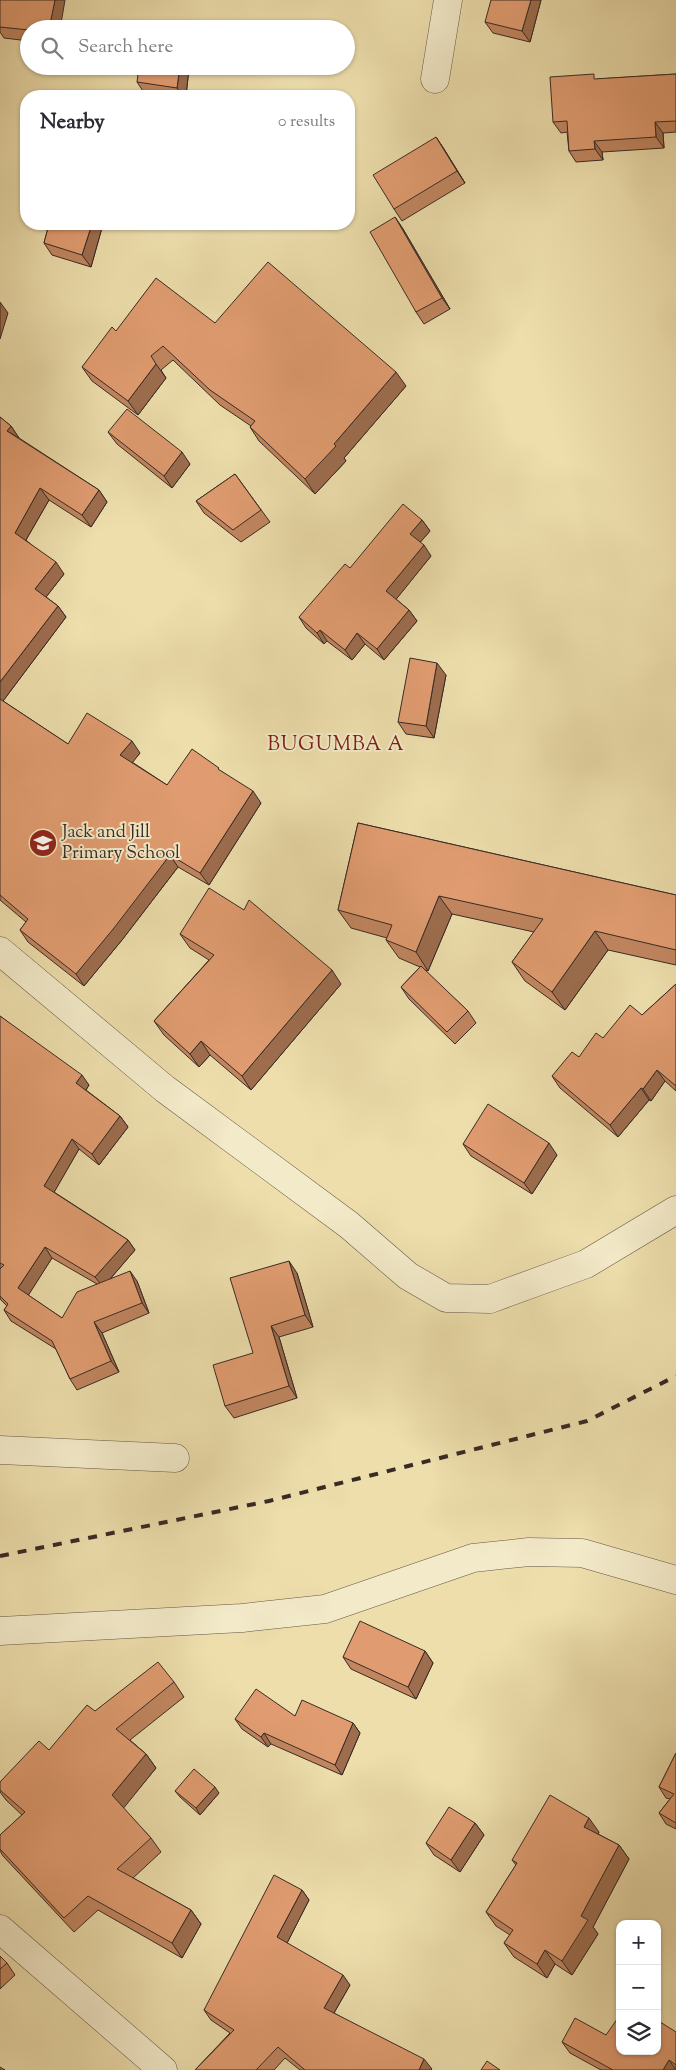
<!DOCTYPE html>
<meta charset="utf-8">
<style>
body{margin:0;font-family:"Sorts Mill Goudy",serif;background:#f7f7f7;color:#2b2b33}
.controls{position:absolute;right:15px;bottom:15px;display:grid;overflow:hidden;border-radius:10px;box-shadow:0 1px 4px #0004}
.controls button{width:45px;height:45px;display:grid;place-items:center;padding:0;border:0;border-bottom:1px solid #e1e1e2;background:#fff;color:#2b2b33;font:25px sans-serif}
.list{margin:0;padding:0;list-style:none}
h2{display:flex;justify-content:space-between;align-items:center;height:65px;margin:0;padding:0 20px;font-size:21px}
h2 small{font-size:16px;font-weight:400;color:#7c7c81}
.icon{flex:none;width:28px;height:28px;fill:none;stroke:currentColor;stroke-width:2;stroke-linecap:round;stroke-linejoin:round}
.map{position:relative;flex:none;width:676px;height:2070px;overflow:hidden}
.search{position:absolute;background:#fff;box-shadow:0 1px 4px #0004;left:20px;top:20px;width:335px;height:55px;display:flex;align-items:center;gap:12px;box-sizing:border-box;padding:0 18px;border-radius:28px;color:#7c7c81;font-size:19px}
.panel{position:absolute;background:#fff;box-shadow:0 1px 4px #0004;left:20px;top:90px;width:335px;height:140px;border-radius:20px}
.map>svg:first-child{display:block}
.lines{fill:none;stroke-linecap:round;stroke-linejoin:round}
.street-casing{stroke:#655747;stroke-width:29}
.street{stroke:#f3eac9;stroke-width:28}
.rail{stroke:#382a25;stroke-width:4;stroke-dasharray:9 9;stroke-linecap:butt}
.wall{fill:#c18660;stroke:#382a25;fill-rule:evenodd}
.shaded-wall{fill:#9d6d4e;stroke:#382a25}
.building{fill:#e09c70;stroke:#382a25}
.labels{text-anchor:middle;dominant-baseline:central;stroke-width:4;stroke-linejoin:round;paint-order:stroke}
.poi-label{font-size:18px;fill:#382a25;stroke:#f3eac9;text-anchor:start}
.quarter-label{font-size:20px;letter-spacing:1px;fill:#7a1f14;stroke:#f3eac9}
</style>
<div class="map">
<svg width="676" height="2070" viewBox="0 0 676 2070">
<rect width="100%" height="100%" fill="#eddeac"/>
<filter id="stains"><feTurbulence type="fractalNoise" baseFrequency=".004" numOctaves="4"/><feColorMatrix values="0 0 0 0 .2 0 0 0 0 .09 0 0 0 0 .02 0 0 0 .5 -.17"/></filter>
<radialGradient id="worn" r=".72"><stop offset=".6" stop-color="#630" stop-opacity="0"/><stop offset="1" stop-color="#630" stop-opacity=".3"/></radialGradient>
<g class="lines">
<defs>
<path id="street" d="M 435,79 L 448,0
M 0,951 L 165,1089 L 349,1225 L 408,1276 L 446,1298 L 490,1299 L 586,1264 L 676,1210
M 0,1450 L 175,1458
M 0,1631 L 242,1618 L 325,1609 L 473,1558 L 529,1552 L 582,1553 L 676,1580
M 0,1929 L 163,2070"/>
</defs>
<use href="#street" class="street-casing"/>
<use href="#street" class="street"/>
<path class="rail" d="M 0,1556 L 269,1501 L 587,1421 L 676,1376"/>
</g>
<path class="wall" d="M 541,0 L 530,42 L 493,33 L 485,22 Z
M 0,27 L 29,29 L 29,41 L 4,38 L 0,32 Z
M 189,68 L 186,96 L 164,96 L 145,94 L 137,82 Z
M 676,74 L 676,132 L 663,133 L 664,148 L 602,152 L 603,160 L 576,162 L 569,151 L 567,132 L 561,133 L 553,122 L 597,79 Z
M 436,137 L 444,149 L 465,183 L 402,221 L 394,209 Z
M 395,217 L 403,229 L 450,309 L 424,324 L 416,312 Z
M 49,224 L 103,224 L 91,267 L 52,255 L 44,243 Z
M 215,323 L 406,386 L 344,458 L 346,461 L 315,494 L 259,441 L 250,427 L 251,426 L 220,405 L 173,360 L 161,370 L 166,378 L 138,415 L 92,381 L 82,367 L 116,331 Z
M 0,417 L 11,426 L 19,438 L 99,490 L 107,502 L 91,527 L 49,500 L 26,540 L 64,574 L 46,597 L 58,606 L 66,617 L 3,701 L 68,744 L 140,753 L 132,762 L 167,785 L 221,771 L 261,803 L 209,885 L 178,867 L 122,940 L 84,986 L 28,942 L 20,930 L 26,922 L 0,900 Z
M 108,432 L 190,464 L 172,488 L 117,444 Z
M 235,474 L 270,522 L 241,542 L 204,513 L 196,501 Z
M 422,520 L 430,531 L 420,542 L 431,556 L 396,599 L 409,610 L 417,621 L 384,660 L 365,644 L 352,660 L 327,641 L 324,644 L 306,628 L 299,617 L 350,568 Z
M 446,675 L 434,738 L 406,734 L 398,722 Z
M 358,823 L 676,895 L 676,965 L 608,950 L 565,1010 L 525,981 L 512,962 L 534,932 L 452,914 L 428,971 L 423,969 L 468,1011 L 476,1023 L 455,1044 L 409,999 L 401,987 L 420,967 L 399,958 L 386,940 L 387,938 L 351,928 L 338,910 Z
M 180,934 L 341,984 L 251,1090 L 210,1055 L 199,1067 L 164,1035 L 154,1021 L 209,960 L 190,948 Z
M 676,984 L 676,1091 L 665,1081 L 651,1101 L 649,1100 L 618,1137 L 560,1088 L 552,1076 L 579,1057 L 603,1038 L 642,1015 Z
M 0,1016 L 89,1085 L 86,1090 L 120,1116 L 128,1127 L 99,1165 L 79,1149 L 54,1192 L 128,1240 L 135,1250 L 111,1278 L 137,1281 L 149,1313 L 102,1333 L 119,1372 L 77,1390 L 70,1379 L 56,1349 L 11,1321 L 4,1310 L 7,1306 L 0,1299 ZM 52,1258 L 97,1284 L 62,1318 L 28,1295 Z
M 463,1144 L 557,1155 L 532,1194 L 471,1156 Z
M 297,1273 L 313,1327 L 279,1337 L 297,1398 L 234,1418 L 225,1406 Z
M 425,1651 L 433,1663 L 416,1699 L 351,1669 L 343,1657 Z
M 174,1682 L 184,1697 L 130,1740 L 146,1754 L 156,1768 L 123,1808 L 151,1838 L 161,1852 L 133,1878 L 191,1910 L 201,1924 L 182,1958 L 98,1910 L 74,1932 L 3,1856 L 0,1851 L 0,1835 L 22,1815 L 6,1800 L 0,1792 L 0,1782 L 49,1750 L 95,1711 Z
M 295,1716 L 353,1723 L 360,1733 L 342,1775 L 271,1744 L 268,1747 L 242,1729 L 235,1719 Z
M 676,1753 L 676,1829 L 666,1824 L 659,1813 L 670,1799 L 666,1798 L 659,1787 Z
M 175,1791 L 219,1793 L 200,1815 L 180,1797 Z
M 475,1823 L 484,1835 L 460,1872 L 434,1855 L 426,1843 Z
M 599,1832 L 598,1834 L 619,1845 L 629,1859 L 593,1927 L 598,1934 L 572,1975 L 555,1964 L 547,1978 L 514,1957 L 504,1943 L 510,1935 L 496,1926 L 486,1912 L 516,1865 L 512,1860 Z
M 302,1890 L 309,1900 L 287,1943 L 350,1985 L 334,2013 L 432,2069 L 431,2070 L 300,2070 L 285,2058 L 274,2070 L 195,2070 L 230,2033 L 211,2020 L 204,2010 Z
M 0,1956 L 7,1963 L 15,1975 L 0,1989 Z
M 676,2032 L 676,2070 L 601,2070 L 570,2053 L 562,2042 L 606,2035 Z"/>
<path class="shaded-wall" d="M 55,0 L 65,0 L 60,29 L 49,29 Z
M 531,0 L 541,0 L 530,42 L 522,31 Z
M 180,66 L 188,66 L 189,68 L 186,96 L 183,96 L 177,88 Z
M 655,122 L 663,133 L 664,148 L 656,137 Z
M 436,137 L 444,149 L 465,183 L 457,171 Z
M 594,141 L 602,152 L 603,160 L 595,149 Z
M 395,217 L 403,229 L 450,309 L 442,298 Z
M 92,224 L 103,224 L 91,267 L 82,255 Z
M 0,302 L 8,313 L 0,339 Z
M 156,364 L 166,378 L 138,415 L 128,401 Z
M 396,372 L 406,386 L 344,458 L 346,461 L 315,494 L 305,479 L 334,444 Z
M 11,426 L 19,438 L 7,431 Z
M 182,452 L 190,464 L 172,488 L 164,476 Z
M 40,488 L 49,500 L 23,545 L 15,533 Z
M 99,490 L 107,502 L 91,527 L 82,515 Z
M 422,520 L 430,531 L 418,545 L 410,534 Z
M 424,545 L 431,556 L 394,602 L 386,591 Z
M 56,562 L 64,574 L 43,601 L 35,589 Z
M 58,606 L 66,617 L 0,705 L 0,682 Z
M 409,610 L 417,621 L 384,660 L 377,649 Z
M 320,630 L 327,641 L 324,644 L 317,633 Z
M 357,633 L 365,644 L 352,660 L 345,650 Z
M 437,663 L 446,675 L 434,738 L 426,726 Z
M 132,741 L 140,753 L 129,767 L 120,755 Z
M 253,791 L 261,803 L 209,885 L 200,873 Z
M 170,855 L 178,867 L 122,940 L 84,986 L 76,974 Z
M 439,896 L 452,914 L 428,971 L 416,952 Z
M 595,931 L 608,950 L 565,1010 L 552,992 Z
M 332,970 L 341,984 L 251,1090 L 242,1076 Z
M 201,1041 L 210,1055 L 199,1067 L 190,1054 Z
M 657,1070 L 665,1081 L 651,1101 L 643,1089 Z
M 82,1075 L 89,1085 L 84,1093 L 76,1083 Z
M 641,1088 L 649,1100 L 618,1137 L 610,1125 Z
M 120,1116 L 128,1127 L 99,1165 L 92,1154 Z
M 72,1139 L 79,1149 L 52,1196 L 44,1186 Z
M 549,1143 L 557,1155 L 532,1194 L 524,1183 Z
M 128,1240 L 135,1250 L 103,1287 L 95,1277 Z
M 45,1247 L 52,1258 L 26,1299 L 18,1288 Z
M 289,1261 L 297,1273 L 313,1327 L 305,1315 Z
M 130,1271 L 137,1281 L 149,1313 L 142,1303 Z
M 94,1322 L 102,1333 L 119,1372 L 111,1361 Z
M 271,1326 L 279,1337 L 297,1398 L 289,1386 Z
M 425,1651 L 433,1663 L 416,1699 L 408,1687 Z
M 353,1723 L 360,1733 L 342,1775 L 335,1765 Z
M 264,1733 L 271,1744 L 268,1747 L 261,1737 Z
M 146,1754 L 156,1768 L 122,1810 L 112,1795 Z
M 215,1787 L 219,1793 L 200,1815 L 196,1808 Z
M 589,1818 L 599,1832 L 594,1841 L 584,1827 Z
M 475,1823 L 484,1835 L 460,1872 L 451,1860 Z
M 619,1845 L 629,1859 L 593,1927 L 598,1934 L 572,1975 L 562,1961 L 581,1916 Z
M 302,1890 L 309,1900 L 285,1947 L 277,1937 Z
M 191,1910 L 201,1924 L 182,1958 L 172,1943 Z
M 545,1950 L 555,1964 L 547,1978 L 537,1964 Z
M 343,1975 L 350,1985 L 331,2018 L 324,2008 Z
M 424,2059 L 432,2069 L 431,2070 L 419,2070 Z
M 669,2060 L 676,2070 L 663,2070 Z"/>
<path class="building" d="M 0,0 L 55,0 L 49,29 L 29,29 L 29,30 L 0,27 Z
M 491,0 L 531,0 L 522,31 L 485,22 Z
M 139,66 L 180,66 L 177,88 L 137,82 Z
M 594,74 L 594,79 L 676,74 L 676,121 L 655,122 L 656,137 L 594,141 L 595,149 L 569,151 L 567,121 L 553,122 L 550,77 Z
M 436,137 L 457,171 L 394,209 L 373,175 Z
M 395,217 L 442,298 L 416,312 L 370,232 Z
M 49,224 L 92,224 L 82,255 L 44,243 Z
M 268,262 L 396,372 L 334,444 L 336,446 L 305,479 L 250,427 L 255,421 L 210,390 L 163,346 L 151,356 L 156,364 L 128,401 L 82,367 L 112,327 L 116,331 L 156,278 L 215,323 Z
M 127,409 L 182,452 L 164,476 L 108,432 Z
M 0,417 L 11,426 L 7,431 L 99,490 L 82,515 L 40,488 L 15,533 L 56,562 L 35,589 L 58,606 L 0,682 Z
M 235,474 L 261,510 L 233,530 L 196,501 Z
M 403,504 L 422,520 L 410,534 L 424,545 L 386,591 L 409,610 L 377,649 L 357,633 L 345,650 L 320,630 L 317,633 L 299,617 L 345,564 L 350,568 Z
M 410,658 L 437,663 L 426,726 L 398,722 Z
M 0,699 L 68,744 L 87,713 L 132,741 L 120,755 L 167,785 L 192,749 L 219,768 L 218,769 L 253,791 L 200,873 L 170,855 L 114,928 L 76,974 L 20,930 L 28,919 L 0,895 Z
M 358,823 L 676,895 L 676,950 L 595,931 L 552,992 L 512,962 L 543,919 L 439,896 L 416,952 L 386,940 L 392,925 L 338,910 Z
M 209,888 L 244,910 L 249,900 L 332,970 L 242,1076 L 201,1041 L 190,1054 L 154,1021 L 214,955 L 180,934 Z
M 421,966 L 468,1011 L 447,1032 L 401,987 Z
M 676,984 L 676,1086 L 657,1070 L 643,1089 L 641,1088 L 610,1125 L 552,1076 L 572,1052 L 579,1057 L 596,1033 L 603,1038 L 630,1005 L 642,1015 Z
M 0,1016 L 82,1075 L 76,1083 L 120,1116 L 92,1154 L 72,1139 L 44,1186 L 128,1240 L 95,1277 L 45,1247 L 18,1288 L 62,1318 L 77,1292 L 130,1271 L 142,1303 L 94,1322 L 111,1361 L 70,1379 L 52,1341 L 4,1310 L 8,1304 L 0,1296 L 0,1269 L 4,1265 L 0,1263 Z
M 488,1104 L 549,1143 L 524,1183 L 463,1144 Z
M 289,1261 L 305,1315 L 271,1326 L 289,1386 L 225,1406 L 213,1365 L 253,1353 L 230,1278 Z
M 360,1621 L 425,1651 L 408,1687 L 343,1657 Z
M 158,1662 L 174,1682 L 116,1729 L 146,1754 L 112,1795 L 151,1838 L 117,1869 L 191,1910 L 172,1943 L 88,1896 L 64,1918 L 0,1849 L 0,1835 L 25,1812 L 0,1790 L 0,1782 L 39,1741 L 49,1750 L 87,1705 L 95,1711 Z
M 256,1689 L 295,1716 L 302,1700 L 353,1723 L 335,1765 L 264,1733 L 261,1737 L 235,1719 Z
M 676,1753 L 676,1823 L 659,1813 L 674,1794 L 659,1787 Z
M 194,1769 L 215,1787 L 196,1808 L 175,1791 Z
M 550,1795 L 589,1818 L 584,1827 L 619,1845 L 581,1916 L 588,1920 L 562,1961 L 545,1950 L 537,1964 L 504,1943 L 513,1930 L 486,1912 L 517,1863 L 512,1860 Z
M 449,1807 L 475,1823 L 451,1860 L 426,1843 Z
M 274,1875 L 302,1890 L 277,1937 L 343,1975 L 324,2008 L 424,2059 L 419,2070 L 305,2070 L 278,2047 L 256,2070 L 195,2070 L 234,2030 L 204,2010 Z
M 0,1956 L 7,1963 L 0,1969 Z
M 620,2015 L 620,2051 L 657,2051 L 657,2020 L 676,2032 L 676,2065 L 669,2060 L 663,2070 L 613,2070 L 562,2042 L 575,2018 L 606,2035 Z
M 487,2061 L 500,2070 L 481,2070 Z
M 0,2067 L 5,2070 L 0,2070 Z"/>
<defs>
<symbol id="school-disc" viewBox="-11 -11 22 22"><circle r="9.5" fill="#8f2418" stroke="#f3eac9"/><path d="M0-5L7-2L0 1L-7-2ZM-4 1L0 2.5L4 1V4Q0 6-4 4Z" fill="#fff"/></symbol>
</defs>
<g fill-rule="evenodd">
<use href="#school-disc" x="27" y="827" width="32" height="32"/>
</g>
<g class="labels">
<g class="poi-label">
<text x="62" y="833">Jack and Jill<tspan x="62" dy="21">Primary School</tspan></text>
</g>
<g class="quarter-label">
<text x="336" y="745">BUGUMBA A</text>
</g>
</g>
<rect width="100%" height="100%" filter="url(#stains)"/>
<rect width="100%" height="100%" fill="url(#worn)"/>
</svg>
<div class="controls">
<button>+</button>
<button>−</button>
<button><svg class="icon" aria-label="layers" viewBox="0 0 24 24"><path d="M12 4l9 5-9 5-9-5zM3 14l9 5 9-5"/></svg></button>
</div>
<div class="search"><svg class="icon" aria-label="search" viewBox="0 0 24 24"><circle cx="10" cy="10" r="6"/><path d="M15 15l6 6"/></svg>Search here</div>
<section class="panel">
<h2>Nearby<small>0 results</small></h2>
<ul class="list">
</ul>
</section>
</div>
